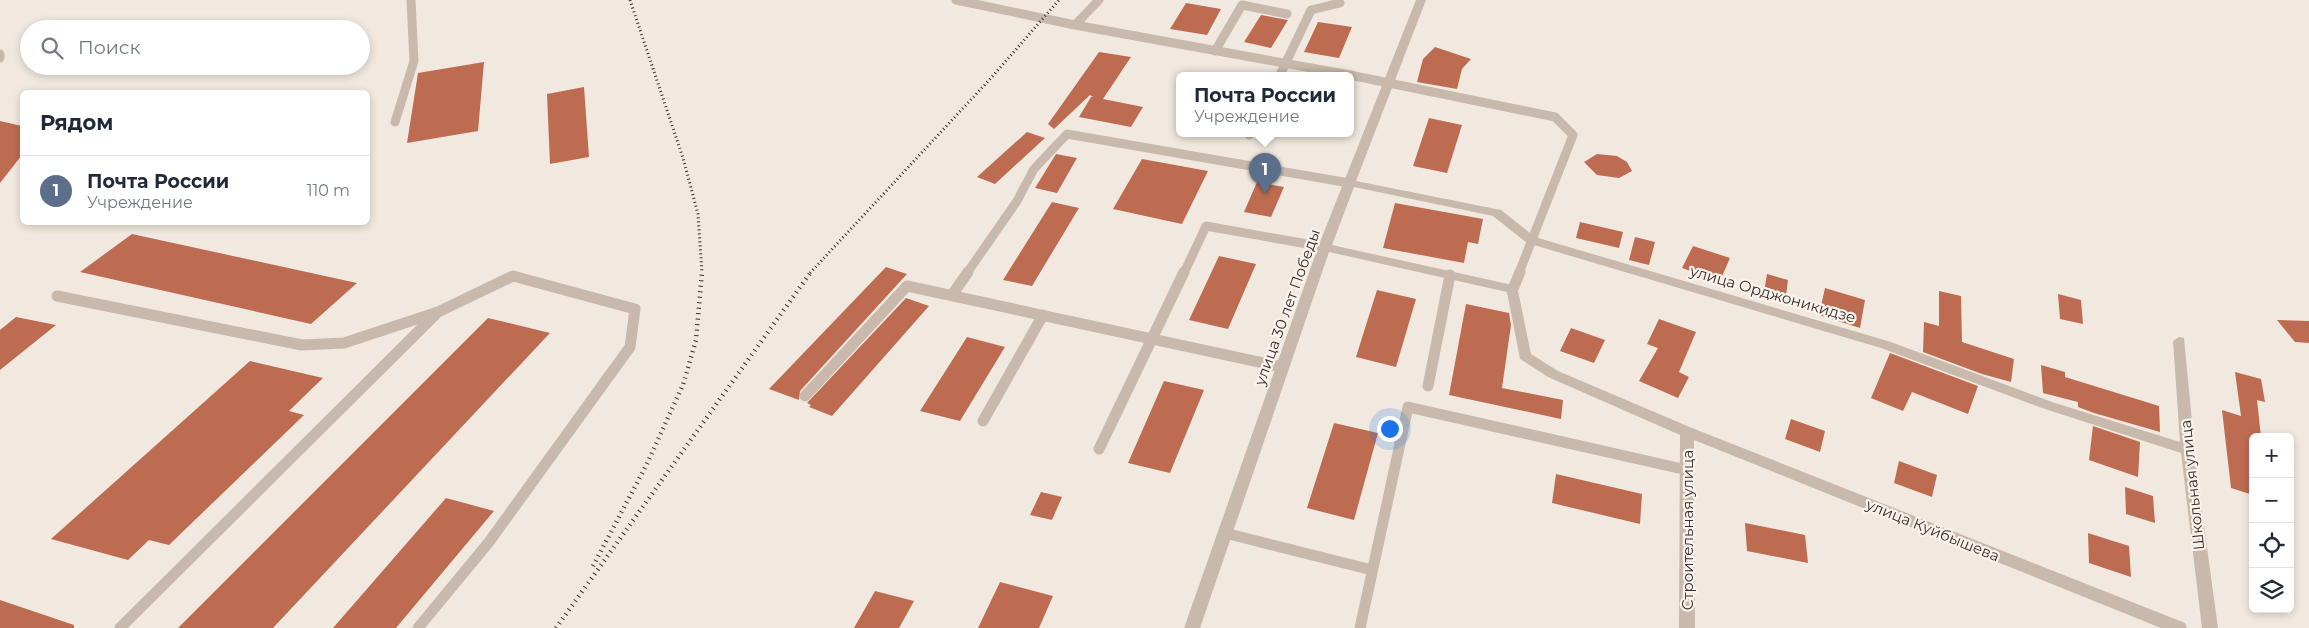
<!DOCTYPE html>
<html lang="ru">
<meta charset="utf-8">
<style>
body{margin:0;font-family:Montserrat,sans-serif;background:#f6f6f7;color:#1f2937}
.controls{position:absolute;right:15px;bottom:15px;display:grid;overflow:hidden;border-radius:8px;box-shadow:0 2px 8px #0003}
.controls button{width:45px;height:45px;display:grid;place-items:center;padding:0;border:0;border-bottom:1px solid #e0e1e3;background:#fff;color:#1f2937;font:25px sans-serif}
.you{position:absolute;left:1389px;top:428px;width:18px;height:18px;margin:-12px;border:4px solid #fff;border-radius:50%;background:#1a73e8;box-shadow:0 0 0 8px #1a73e833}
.badge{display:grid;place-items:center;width:32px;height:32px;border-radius:50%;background:#235256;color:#fff;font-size:16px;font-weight:700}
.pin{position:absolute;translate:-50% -41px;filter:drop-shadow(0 1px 2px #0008)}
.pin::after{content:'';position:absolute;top:26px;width:18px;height:15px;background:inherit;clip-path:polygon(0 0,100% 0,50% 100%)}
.popup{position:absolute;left:1176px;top:72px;width:178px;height:65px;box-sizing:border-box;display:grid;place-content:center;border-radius:8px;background:#fff;filter:drop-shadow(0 1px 4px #0005);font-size:16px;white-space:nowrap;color:#747a83}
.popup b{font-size:19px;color:#1f2937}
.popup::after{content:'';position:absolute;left:50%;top:100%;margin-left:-10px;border:10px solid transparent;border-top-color:#fff}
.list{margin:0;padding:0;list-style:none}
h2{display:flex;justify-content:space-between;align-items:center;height:65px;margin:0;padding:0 20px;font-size:21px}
h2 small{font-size:16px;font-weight:400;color:#747a83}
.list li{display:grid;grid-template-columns:32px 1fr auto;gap:15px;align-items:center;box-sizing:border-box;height:70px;padding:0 20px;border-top:1px solid #e0e1e3}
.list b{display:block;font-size:19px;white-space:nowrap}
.list p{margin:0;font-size:16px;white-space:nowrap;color:#747a83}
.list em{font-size:16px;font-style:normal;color:#747a83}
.icon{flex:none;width:28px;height:28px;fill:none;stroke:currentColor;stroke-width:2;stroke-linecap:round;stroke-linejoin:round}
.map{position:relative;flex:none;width:2309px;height:628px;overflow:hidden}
.search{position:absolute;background:#fff;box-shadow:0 2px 8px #0003;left:20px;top:20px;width:350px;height:55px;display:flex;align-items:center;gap:12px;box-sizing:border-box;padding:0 18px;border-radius:28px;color:#747a83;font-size:19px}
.panel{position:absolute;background:#fff;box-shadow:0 2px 8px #0003;left:20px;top:90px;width:350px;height:135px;border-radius:8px}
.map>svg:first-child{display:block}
.building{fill:#bd6c52}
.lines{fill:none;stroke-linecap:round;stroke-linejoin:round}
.service-far1{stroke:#c9b9ac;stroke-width:9}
.service{stroke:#c9b9ac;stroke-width:11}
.minor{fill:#c9b9ac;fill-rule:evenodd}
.rail-far1{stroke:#372e2a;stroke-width:3;stroke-dasharray:1 3;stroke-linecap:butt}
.rail{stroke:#372e2a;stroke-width:4.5;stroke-dasharray:1 4.5;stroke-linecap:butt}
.labels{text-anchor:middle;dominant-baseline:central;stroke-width:4.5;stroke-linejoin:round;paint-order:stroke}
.street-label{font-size:15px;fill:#372e2a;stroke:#f9f3ec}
</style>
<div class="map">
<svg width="2309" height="628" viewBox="0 0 2309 628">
<rect width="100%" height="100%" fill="#f1e9df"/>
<path class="building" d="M 1186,3 L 1221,9 L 1207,35 L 1170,29 Z
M 1261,15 L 1288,20 L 1271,48 L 1244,42 Z
M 1318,22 L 1352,27 L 1339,58 L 1304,52 Z
M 1435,47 L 1471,59 L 1462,69 L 1457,89 L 1417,82 L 1423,59 Z
M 1099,52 L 1131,57 L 1103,99 L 1143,107 L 1131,127 L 1079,117 L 1091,97 L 1093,97 L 1090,95 L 1054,129 L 1048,124 Z
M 484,62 L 478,131 L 407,143 L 418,73 Z
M 584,87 L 589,157 L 550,164 L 547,94 Z
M 1429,118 L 1462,125 L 1447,173 L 1413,166 Z
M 0,121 L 22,126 L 22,155 L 0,183 Z
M 1027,132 L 1045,138 L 995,184 L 977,177 Z
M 1056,154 L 1077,158 L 1057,193 L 1035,188 Z
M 1597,154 L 1617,156 L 1627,162 L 1632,171 L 1619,178 L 1597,175 L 1584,162 Z
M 1142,159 L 1208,171 L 1182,224 L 1113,209 Z
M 1257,182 L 1284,187 L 1271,217 L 1244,212 Z
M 1052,202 L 1079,208 L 1032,286 L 1003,280 Z
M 1395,203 L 1483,219 L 1478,244 L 1468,242 L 1464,263 L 1383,248 Z
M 1580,222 L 1623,232 L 1619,248 L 1576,238 Z
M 132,234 L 357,283 L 311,324 L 80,272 Z
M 1635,237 L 1655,242 L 1649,265 L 1629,260 Z
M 1693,246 L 1730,258 L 1720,281 L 1682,268 Z
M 1219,256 L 1256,264 L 1228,329 L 1189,320 Z
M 886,267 L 907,274 L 800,391 L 799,400 L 769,389 Z
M 1767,274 L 1788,280 L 1785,303 L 1763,298 Z
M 1825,288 L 1865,300 L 1860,328 L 1819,315 Z
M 1377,290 L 1416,299 L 1396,367 L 1356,357 Z
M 1939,291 L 1961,296 L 1962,342 L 2014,359 L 2011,382 L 1982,374 L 1923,352 L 1924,322 L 1939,326 Z
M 2058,294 L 2081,300 L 2083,324 L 2060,319 Z
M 906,298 L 929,306 L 832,416 L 809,407 L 811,405 L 807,403 Z
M 1466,304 L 1509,313 L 1511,325 L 1502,388 L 1563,400 L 1561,419 L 1449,395 Z
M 16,317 L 56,325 L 0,370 L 0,330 Z
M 488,318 L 550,333 L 273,628 L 178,628 Z
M 1659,319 L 1696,332 L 1679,372 L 1689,377 L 1678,398 L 1639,381 L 1658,348 L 1647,344 Z
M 2277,320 L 2309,321 L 2309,343 L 2295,342 Z
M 1571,328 L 1605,340 L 1594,363 L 1560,351 Z
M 967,337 L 1005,347 L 960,421 L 920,411 Z
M 1890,353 L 1978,386 L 1968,414 L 1912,392 L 1903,411 L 1871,398 Z
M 250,361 L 323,378 L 289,411 L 304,415 L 169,545 L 149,540 L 128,560 L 51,539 Z
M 2041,365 L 2065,372 L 2065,377 L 2159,406 L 2160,432 L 2094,413 L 2078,407 L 2078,402 L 2043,393 Z
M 2235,372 L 2261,379 L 2265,402 L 2257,400 L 2261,437 L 2253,437 L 2253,495 L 2231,488 L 2222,410 L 2241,416 Z
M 1164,381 L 1204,390 L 1170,473 L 1128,463 Z
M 1791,419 L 1825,431 L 1820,452 L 1785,439 Z
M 1334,423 L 1378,433 L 1354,520 L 1307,508 Z
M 2093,426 L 2140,442 L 2138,477 L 2089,460 Z
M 1899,461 L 1937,475 L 1932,497 L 1894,483 Z
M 1556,474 L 1642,494 L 1640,524 L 1552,503 Z
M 2125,487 L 2153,496 L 2155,523 L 2126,514 Z
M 1041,492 L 1062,497 L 1052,520 L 1030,515 Z
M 446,498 L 494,511 L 396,628 L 333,628 Z
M 1745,523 L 1805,535 L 1808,563 L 1747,551 Z
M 2088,533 L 2129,546 L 2131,577 L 2089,563 Z
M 1000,582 L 1053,596 L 1039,628 L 978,628 Z
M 875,591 L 914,601 L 899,628 L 854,628 Z
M 0,600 L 74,625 L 74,628 L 0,628 Z"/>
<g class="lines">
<path class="service-far1" d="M 956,0 L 1075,25 L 1350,75
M 1075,25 L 1099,0
M 1215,51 L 1242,5 L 1287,14
M 0,54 L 0,58
M 1280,75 L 1311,10 L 1340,3
M 1350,75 L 1555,117 L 1573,135 L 1519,273
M 395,122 L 414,61 L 411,0
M 1249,135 L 1250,133
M 967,273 L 1017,201 L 1034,169 L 1067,134 L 1349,183
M 1184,273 L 1206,226 L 1324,247"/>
<path class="service" d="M 1513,289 L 1520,272
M 952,295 L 968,272
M 57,296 L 302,345 L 344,343 L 438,312 L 513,276 L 635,309 L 630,347 L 489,542 L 418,628
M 1428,386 L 1450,275
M 805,396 L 907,286 L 1282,367
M 983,421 L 1043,315
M 1099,449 L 1184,272
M 1225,533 L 1372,570
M 120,628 L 435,315
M 1360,628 L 1408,407 L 1687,470"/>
<path class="minor" d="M 1416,0 L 1426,0 L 1356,181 L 1501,210 L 1535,237 L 1891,342 L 2052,402 L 2180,442 L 2173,341 L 2179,337 L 2184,338 L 2197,474 L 2218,628 L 2202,628 L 2181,453 L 2042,408 L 1881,348 L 1527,243 L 1493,216 L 1354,187 L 1332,245 L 1517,286 L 1531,354 L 1558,371 L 1692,428 L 2185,623 L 2187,628 L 2161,628 L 1694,440 L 1695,628 L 1679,628 L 1680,435 L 1548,377 L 1520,359 L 1507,292 L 1329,252 L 1200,628 L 1184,628 L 1318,247 Z"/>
<path class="rail-far1" d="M 630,0 L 683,158 L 698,214 L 702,273
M 810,273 L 992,77 L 1059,0"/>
<path class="rail" d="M 593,566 L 647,464 L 683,385 L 696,340 L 702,272
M 556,628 L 811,272"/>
</g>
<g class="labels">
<g class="street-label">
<text transform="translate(1773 294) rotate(16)">улица Орджоникидзе</text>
<text transform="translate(1287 307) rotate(-70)">улица 30 лет Победы</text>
<text transform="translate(2192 485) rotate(-96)">Школьная улица</text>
<text transform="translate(1687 530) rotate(-90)">Строительная улица</text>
<text transform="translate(1933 530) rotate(22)">улица Куйбышева</text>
</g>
</g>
</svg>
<div class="controls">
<button>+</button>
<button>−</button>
<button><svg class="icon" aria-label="locate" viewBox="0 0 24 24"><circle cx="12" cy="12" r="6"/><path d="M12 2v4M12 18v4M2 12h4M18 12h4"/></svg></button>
<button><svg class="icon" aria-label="layers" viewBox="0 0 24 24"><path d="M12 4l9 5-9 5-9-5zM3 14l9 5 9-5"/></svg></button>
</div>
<div class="you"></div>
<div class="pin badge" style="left:1265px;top:194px;background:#5c6f8a">1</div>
<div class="popup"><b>Почта России</b>Учреждение</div>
<div class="search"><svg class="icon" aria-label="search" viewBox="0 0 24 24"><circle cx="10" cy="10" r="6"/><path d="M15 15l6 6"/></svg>Поиск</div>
<section class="panel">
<h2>Рядом<small></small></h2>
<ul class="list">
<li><span class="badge" style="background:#5c6f8a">1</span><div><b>Почта России</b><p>Учреждение</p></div><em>110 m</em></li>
</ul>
</section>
</div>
